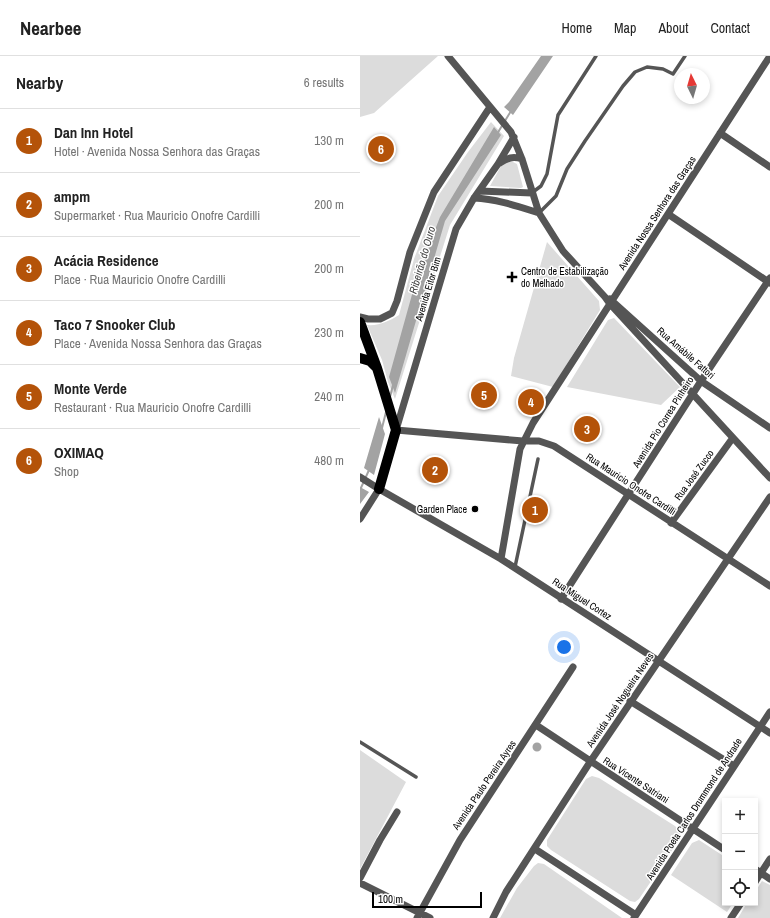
<!DOCTYPE html>
<meta charset="utf-8">
<style>
body{margin:0;font-family:"Archivo Narrow",sans-serif;background:#f6f6f6;color:#222}
.controls{position:absolute;right:12px;bottom:12px;display:grid;overflow:hidden;border-radius:0px;box-shadow:0 2px 6px #0003}
.controls button{width:36px;height:36px;display:grid;place-items:center;padding:0;border:0;border-bottom:1px solid #e0e0e0;background:#fff;color:#222;font:20px sans-serif}
.compass{position:absolute;left:314px;top:12px;width:36px;height:36px;border-radius:50%;background:#fff;box-shadow:0 2px 6px #0003;rotate:355deg}
.scale{position:absolute;left:12px;bottom:10px;width:110px;box-sizing:border-box;padding-left:4px;border:2px solid #000;border-top:0;font-size:11px;line-height:14px;white-space:nowrap;color:#000;-webkit-text-stroke:3px #fff;paint-order:stroke}
.you{position:absolute;left:204px;top:591px;width:14px;height:14px;margin:-10px;border:3px solid #fff;border-radius:50%;background:#1a73e8;box-shadow:0 0 0 6px #1a73e833}
.badge{display:grid;place-items:center;width:26px;height:26px;border-radius:50%;background:#b45309;color:#fff;font-size:13px;font-weight:700}
.pin{position:absolute;translate:-50% -50%;border:2px solid #fff;box-shadow:0 1px 4px #0006}
.list{margin:0;padding:0;list-style:none}
h2{display:flex;justify-content:space-between;align-items:center;height:52px;margin:0;padding:0 16px;font-size:17px}
h2 small{font-size:13px;font-weight:400;color:#767676}
.list li{display:grid;grid-template-columns:26px 1fr auto;gap:12px;align-items:center;box-sizing:border-box;height:64px;padding:0 16px;border-top:1px solid #e0e0e0}
.list b{display:block;font-size:15px;white-space:nowrap}
.list p{margin:0;font-size:13px;white-space:nowrap;color:#767676}
.list em{font-size:13px;font-style:normal;color:#767676}
.icon{flex:none;width:22px;height:22px;fill:none;stroke:currentColor;stroke-width:2;stroke-linecap:round;stroke-linejoin:round}
.map{position:relative;flex:none;width:410px;height:862px;overflow:hidden}
header{display:flex;align-items:center;gap:24px;box-sizing:border-box;height:56px;padding:0 20px;background:#fff;border-bottom:1px solid #e0e0e0}
header strong{font-size:19px}
nav{display:flex;gap:22px;margin-inline-start:auto;font-size:14px}
main{display:flex}
aside{flex:1;background:#fff}
.map>svg:first-child{display:block}
.green{fill:#dcdcdc}
.water{fill:#a3a3a3}
.lines{fill:none;stroke-linecap:round;stroke-linejoin:round}
.stream{stroke:#a3a3a3;stroke-width:2}
.lane{stroke:#555;stroke-width:3.5}
.street{stroke:#555;stroke-width:7}
.primary{stroke:#000;stroke-width:10}
.poi-dot{fill:#000;stroke:#fff;stroke-width:1.5}
.labels{text-anchor:middle;dominant-baseline:central;stroke-width:3;stroke-linejoin:round;paint-order:stroke}
.street-label{font-size:10px;fill:#000;stroke:#fff}
.poi-label{font-size:10px;fill:#000;stroke:#fff;text-anchor:start}
.water-label{font-size:11px;font-style:italic;fill:#444;stroke:#fff}
</style>
<header>
<strong>Nearbee</strong>
<nav><a>Home</a><a>Map</a><a>About</a><a>Contact</a></nav>
</header>
<main>
<aside>
<h2>Nearby<small>6 results</small></h2>
<ul class="list">
<li><span class="badge">1</span><div><b>Dan Inn Hotel</b><p>Hotel · Avenida Nossa Senhora das Graças</p></div><em>130 m</em></li>
<li><span class="badge">2</span><div><b>ampm</b><p>Supermarket · Rua Mauricio Onofre Cardilli</p></div><em>200 m</em></li>
<li><span class="badge">3</span><div><b>Acácia Residence</b><p>Place · Rua Mauricio Onofre Cardilli</p></div><em>200 m</em></li>
<li><span class="badge">4</span><div><b>Taco 7 Snooker Club</b><p>Place · Avenida Nossa Senhora das Graças</p></div><em>230 m</em></li>
<li><span class="badge">5</span><div><b>Monte Verde</b><p>Restaurant · Rua Mauricio Onofre Cardilli</p></div><em>240 m</em></li>
<li><span class="badge">6</span><div><b>OXIMAQ</b><p>Shop</p></div><em>480 m</em></li>
</ul>
</aside>
<div class="map">
<svg width="410" height="862" viewBox="0 0 410 862">
<rect width="100%" height="100%" fill="#fff"/>
<path class="green" d="M 0,0 L 78,0 L 14,57 L 0,61 Z
M 131,66 L 144,80 L 90,169 L 35,343 L 28,326 L 22,304 L 7,269 C 20,270 29,265 39,259 L 54,203 L 78,140 L 108,96 Z
M 149,105 L 153,106 L 157,108 L 163,131 L 161,132 L 130,130 L 141,110 Z
M 187,186 L 239,245 L 240,254 L 193,331 L 151,320 L 154,302 Z
M 254,262 L 320,331 L 301,349 L 207,331 L 248,264 Z
M 0,694 L 46,726 L 0,813 Z
M 232,720 L 239,722 L 315,770 C 320,775 322,778 319,784 L 279,843 L 275,846 L 270,845 L 191,794 L 187,790 L 187,784 L 226,723 Z
M 339,784 L 365,801 L 365,847 L 373,847 L 367,856 L 311,819 L 332,787 Z
M 178,807 L 184,808 L 262,862 L 140,862 L 157,832 L 174,810 Z
M 402,825 L 410,829 L 410,862 L 378,862 L 387,847 L 395,847 L 395,836 Z"/>
<path class="water" d="M 181,0 L 193,0 L 153,59 L 144,51 L 149,46 Z
M 134,71 L 141,79 L 85,165 L 35,337 L 29,321 L 53,235 L 73,179 L 80,161 Z
M 19,361 L 25,378 L 14,419 L 4,412 Z
M 0,431 L 9,436 L 0,448 Z
M172.5 691a4.5 4.5 0 1 1 9 0a4.5 4.5 0 1 1-9 0Z"/>
<g class="lines">
<path class="stream" d="M 137,78 L 151,55
M 30,341 L 33,329
M 22,372 L 26,356
M 0,434 L 9,414"/>
<path class="lane" d="M 173,136 L 181,130 L 187,118 L 198,59 L 236,0
M 179,157 L 196,140 L 207,113 L 225,85 L 263,30 L 275,16 L 287,11 L 303,13 L 313,18 L 325,0
M 155,511 L 178,403
M 0,686 L 56,721"/>
<path class="street" d="M 88,0 L 151,76 L 162,103 L 179,157 L 203,195 L 245,241 L 250,248 L 410,422
M 360,77 L 410,111
M 154,81 L 138,108 L 114,142 L 96,173 L 36,374 L 163,385 L 179,385 L 194,390 L 410,530
M 140,107 C 147,102 153,100 162,103
M 120,135 L 172,137
M 114,142 C 137,143 157,150 179,157
M 308,158 L 410,227
M 250,243 L 341,325 L 410,372
M 0,261 L 8,263 L 20,263 L 32,257 L 37,245 L 50,196 L 74,136 L 130,51
M 0,421 L 19,433 L 141,503 L 410,677
M 0,463 L 19,433
M 311,467 L 372,383
M 141,503 L 160,393 L 173,367 L 410,0
M 201,543 L 341,325 L 410,222
M 270,645 L 374,710
M 176,669 L 365,794
M 175,793 L 276,859
M 395,813 L 410,823
M 0,822 L 20,784 L 37,756
M 395,826 L 410,803
M 0,827 L 70,862
M 57,862 L 100,784 L 213,611
M 133,862 L 146,836 L 230,706 L 410,441
M 274,862 L 410,656
M 371,862 L 381,847"/>
<path class="primary" d="M 0,266 L 17,312 L 36,374 L 19,433
M 0,302 L 10,305 L 17,312"/>
</g>
<g class="poi-dot">
<path d="M150 215h4v4h4v4h-4v4h-4v-4h-4v-4h4z"/>
<circle cx="115" cy="453" r="4"/>
</g>
<g class="labels">
<g class="street-label">
<text transform="translate(297 157) rotate(-57)">Avenida Nossa Senhora das Graças</text>
<text transform="translate(68 233) rotate(-73)">Avenida Eitor Bim</text>
<text transform="translate(326 297) rotate(41)">Rua Amábile Fattori</text>
<text transform="translate(303 366) rotate(-58)">Avenida Pio Correa Pinheiro</text>
<text transform="translate(334 419) rotate(-54)">Rua José Zucco</text>
<text transform="translate(271 428) rotate(33)">Rua Mauricio Onofre Cardilli</text>
<text transform="translate(222 543) rotate(33)">Rua Miguel Cortez</text>
<text transform="translate(260 644) rotate(-56)">Avenida José Nogueira Neves</text>
<text transform="translate(276 724) rotate(33)">Rua Vicente Satriani</text>
<text transform="translate(124 729) rotate(-56)">Avenida Paulo Pereira Ayres</text>
<text transform="translate(334 753) rotate(-57)">Avenida Poeta Carlos Drummond de Andrade</text>
</g>
<g class="poi-label">
<text x="161" y="215">Centro de Estabilização<tspan x="161" dy="12">do Melhado</tspan></text>
<text x="107" y="453" text-anchor="end">Garden Place</text>
</g>
<g class="water-label">
<text transform="translate(62 204) rotate(-74)">Ribeirão do Ouro</text>
</g>
</g>
</svg>
<div class="controls">
<button>+</button>
<button>−</button>
<button><svg class="icon" aria-label="locate" viewBox="0 0 24 24"><circle cx="12" cy="12" r="6"/><path d="M12 2v4M12 18v4M2 12h4M18 12h4"/></svg></button>
</div>
<svg class="compass" viewBox="-18 -18 36 36"><path d="M0-13l5 13h-10z" fill="#e53935"/><path d="M0 13l5-13h-10z" fill="#767676"/></svg>
<div class="scale">100 m</div>
<div class="you"></div>
<div class="pin badge" style="left:175px;top:454px">1</div>
<div class="pin badge" style="left:75px;top:414px">2</div>
<div class="pin badge" style="left:227px;top:373px">3</div>
<div class="pin badge" style="left:171px;top:346px">4</div>
<div class="pin badge" style="left:124px;top:339px">5</div>
<div class="pin badge" style="left:21px;top:93px">6</div>
</div>
</main>
